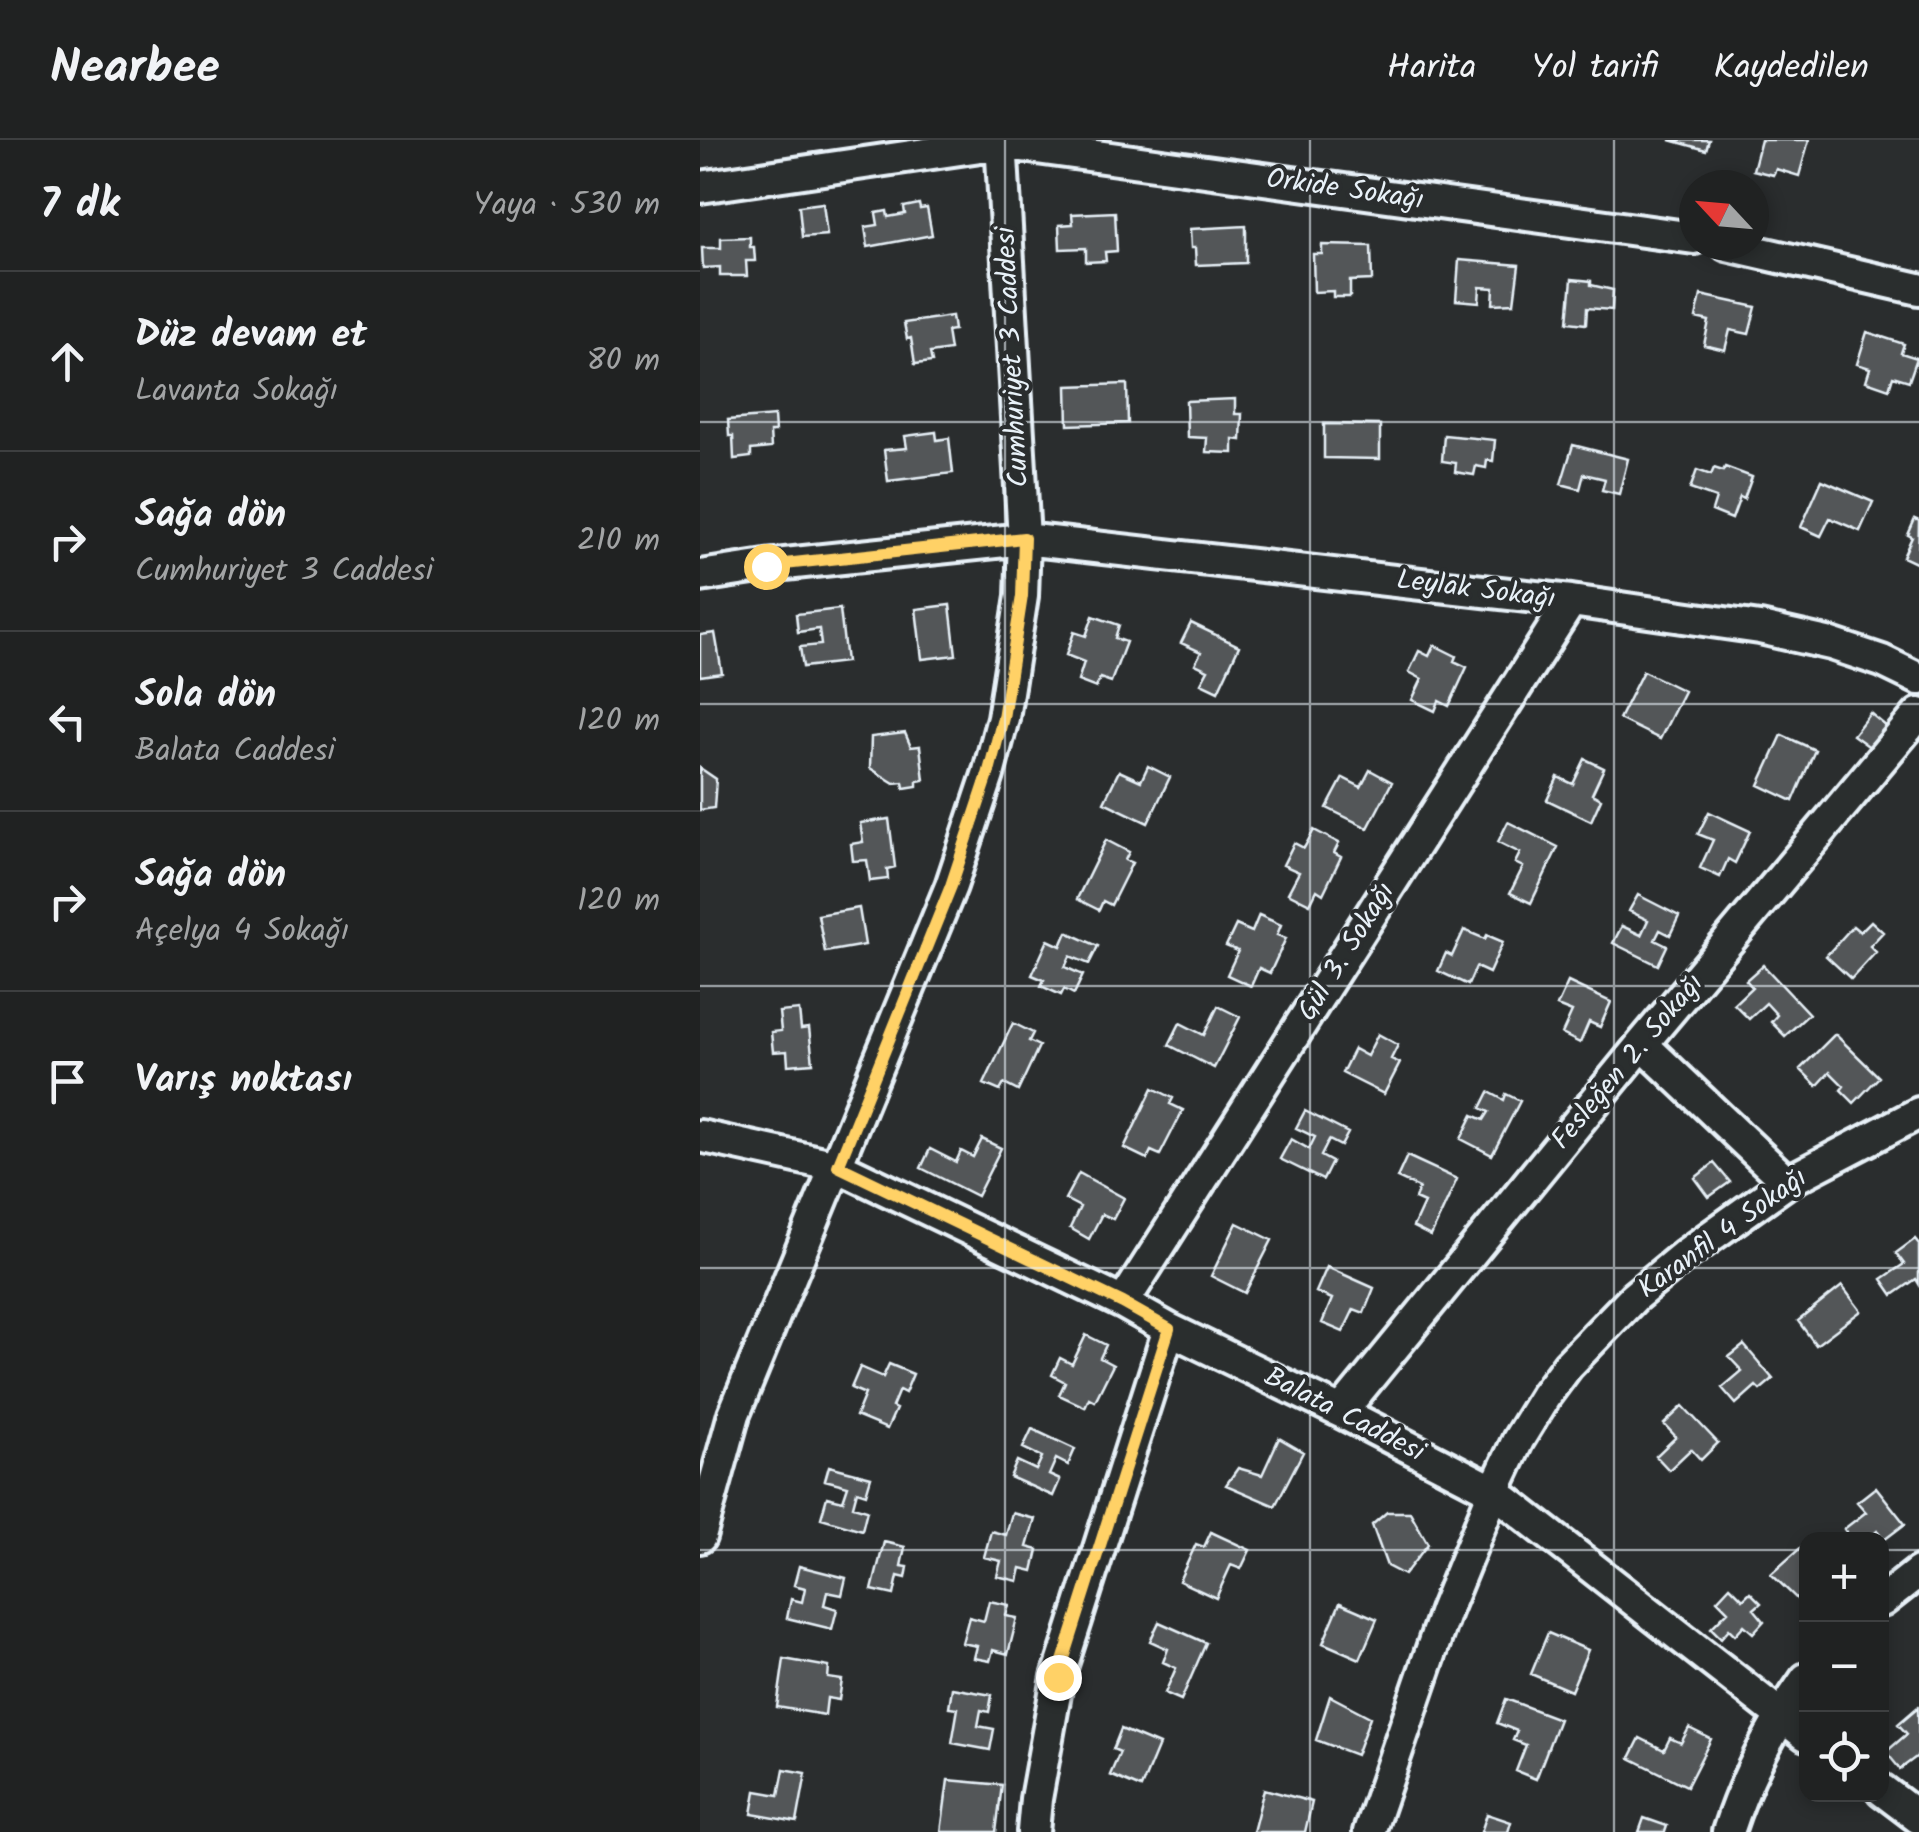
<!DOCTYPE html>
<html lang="tr">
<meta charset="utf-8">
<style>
body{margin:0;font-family:Kalam,sans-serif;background:#2d2f2f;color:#f1f3f6}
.controls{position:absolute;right:30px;bottom:30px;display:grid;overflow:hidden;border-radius:20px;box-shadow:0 5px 15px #0003}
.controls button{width:90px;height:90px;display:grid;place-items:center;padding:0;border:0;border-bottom:2px solid #3d3f40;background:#202222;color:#f1f3f6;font:50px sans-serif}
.compass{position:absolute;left:979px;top:30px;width:90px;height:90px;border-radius:50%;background:#202222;box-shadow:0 5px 15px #0003;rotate:296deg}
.stop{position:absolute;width:30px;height:30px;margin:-22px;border:8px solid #ffd166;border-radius:50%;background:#fff}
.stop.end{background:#ffd166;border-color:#fff;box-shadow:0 2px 10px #0008}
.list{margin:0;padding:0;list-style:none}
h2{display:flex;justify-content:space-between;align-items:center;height:130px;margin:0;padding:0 40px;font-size:42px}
h2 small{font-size:32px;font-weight:400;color:#a2a4a5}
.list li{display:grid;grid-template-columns:65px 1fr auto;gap:30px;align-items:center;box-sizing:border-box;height:180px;padding:0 40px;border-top:2px solid #3d3f40}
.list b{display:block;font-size:38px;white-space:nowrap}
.list p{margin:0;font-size:32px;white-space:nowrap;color:#a2a4a5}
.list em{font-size:32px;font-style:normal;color:#a2a4a5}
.icon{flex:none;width:55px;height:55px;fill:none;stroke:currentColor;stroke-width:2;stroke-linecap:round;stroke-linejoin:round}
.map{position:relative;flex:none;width:1219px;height:1692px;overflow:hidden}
header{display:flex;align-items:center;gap:60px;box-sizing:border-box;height:140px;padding:0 50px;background:#202222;border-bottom:2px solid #3d3f40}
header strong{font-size:48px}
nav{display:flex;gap:55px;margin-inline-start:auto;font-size:35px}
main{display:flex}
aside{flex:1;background:#202222}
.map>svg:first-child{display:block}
.building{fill:#535759;stroke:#e8f1f8;stroke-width:2.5}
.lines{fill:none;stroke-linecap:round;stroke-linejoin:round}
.minor-casing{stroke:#e8f1f8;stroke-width:38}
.minor{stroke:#2a2d2e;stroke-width:30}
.route{stroke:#ffd166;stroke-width:12}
.grid{fill:none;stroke:#e8f1f8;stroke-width:2.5;stroke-opacity:0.55}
.labels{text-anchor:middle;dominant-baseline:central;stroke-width:8;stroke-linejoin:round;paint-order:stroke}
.street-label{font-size:28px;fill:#e8f1f8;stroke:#2a2d2e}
</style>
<header>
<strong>Nearbee</strong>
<nav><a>Harita</a><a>Yol tarifi</a><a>Kaydedilen</a></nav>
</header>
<main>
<aside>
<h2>7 dk<small>Yaya · 530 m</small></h2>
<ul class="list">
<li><svg class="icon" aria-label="ahead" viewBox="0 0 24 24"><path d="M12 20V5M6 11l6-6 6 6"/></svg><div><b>Düz devam et</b><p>Lavanta Sokağı</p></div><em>80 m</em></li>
<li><svg class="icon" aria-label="right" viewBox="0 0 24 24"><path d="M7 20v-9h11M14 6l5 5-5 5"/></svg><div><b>Sağa dön</b><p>Cumhuriyet 3 Caddesi</p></div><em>210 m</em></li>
<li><svg class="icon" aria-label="left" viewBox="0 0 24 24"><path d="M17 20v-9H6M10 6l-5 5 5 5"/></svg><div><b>Sola dön</b><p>Balata Caddesi</p></div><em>120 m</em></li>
<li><svg class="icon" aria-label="right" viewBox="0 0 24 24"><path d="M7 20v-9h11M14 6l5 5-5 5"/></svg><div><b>Sağa dön</b><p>Açelya 4 Sokağı</p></div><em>120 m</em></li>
<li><svg class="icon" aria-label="arrive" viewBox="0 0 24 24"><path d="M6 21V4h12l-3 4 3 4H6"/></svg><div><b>Varış noktası</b></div></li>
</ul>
</aside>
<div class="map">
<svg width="1219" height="1692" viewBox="0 0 1219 1692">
<rect width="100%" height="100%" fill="#2a2d2e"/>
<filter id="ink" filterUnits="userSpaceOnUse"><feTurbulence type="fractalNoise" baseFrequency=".01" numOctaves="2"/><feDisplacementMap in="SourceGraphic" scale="20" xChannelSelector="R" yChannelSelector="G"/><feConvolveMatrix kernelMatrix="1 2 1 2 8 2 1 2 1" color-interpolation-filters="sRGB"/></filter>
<g filter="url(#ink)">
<path class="building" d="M 970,0 L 1009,0 L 1006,10 Z
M 1061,0 L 1109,0 L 1099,36 L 1076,29 L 1073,35 L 1053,30 Z
M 123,63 L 127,95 L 102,97 L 99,66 Z
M 219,64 L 220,69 L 227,68 L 232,95 L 168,107 L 165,87 L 178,85 L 176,73 L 187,71 L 188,77 L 205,74 L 204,67 Z
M 415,72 L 417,111 L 405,112 L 406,121 L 386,122 L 386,108 L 360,109 L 359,85 L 373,84 L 372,74 Z
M 546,86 L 546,123 L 496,125 L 495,108 L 491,108 L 490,89 Z
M 50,97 L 50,107 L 54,107 L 55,121 L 46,121 L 47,136 L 20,136 L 20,127 L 3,128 L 2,108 L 21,108 L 21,98 Z
M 622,105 L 671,106 L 672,140 L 650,141 L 650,157 L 633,157 L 633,151 L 614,152 L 613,114 L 622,114 Z
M 759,120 L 819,125 L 814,163 L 793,164 L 794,148 L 780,147 L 779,162 L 756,160 Z
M 872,139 L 891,141 L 891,145 L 913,150 L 912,170 L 887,168 L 886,184 L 868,182 Z
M 1001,155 L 1056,167 L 1049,194 L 1030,190 L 1025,210 L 1004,205 L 1009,181 L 996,178 Z
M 252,176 L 254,190 L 247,191 L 250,210 L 230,213 L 232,222 L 215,224 L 211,198 L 207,199 L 204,183 Z
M 1167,192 L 1204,204 L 1201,213 L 1217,218 L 1209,241 L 1193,236 L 1189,249 L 1166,241 L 1170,228 L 1157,224 Z
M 427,244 L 428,283 L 368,285 L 367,246 Z
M 535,259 L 535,274 L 542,274 L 541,300 L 533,299 L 533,313 L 506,312 L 507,298 L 487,297 L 486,261 Z
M 74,276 L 75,292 L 70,292 L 71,308 L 51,310 L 51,317 L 34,319 L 33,296 L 29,296 L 28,280 Z
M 624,284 L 680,285 L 680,319 L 624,318 Z
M 236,292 L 237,300 L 249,298 L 253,333 L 188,341 L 184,310 L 207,308 L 205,296 Z
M 744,295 L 795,300 L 793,321 L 787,320 L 786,328 L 776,326 L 774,335 L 755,332 L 756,323 L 742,321 Z
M 873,305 L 928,319 L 919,354 L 902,350 L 905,339 L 884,334 L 880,349 L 861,344 Z
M 1025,327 L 1052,337 L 1044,359 L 1040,357 L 1032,379 L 1012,371 L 1016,358 L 990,349 L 997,330 L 1011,335 L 1014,328 L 1023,331 Z
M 1122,340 L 1173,362 L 1160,391 L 1130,378 L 1121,396 L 1101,387 Z
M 1215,379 L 1219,381 L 1218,424 L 1203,417 L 1212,397 L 1208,395 Z
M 250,465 L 256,515 L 222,519 L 216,469 Z
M 140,469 L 146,522 L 103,527 L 100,507 L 121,505 L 119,489 L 98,492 L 96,474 Z
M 393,476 L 419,485 L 415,498 L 426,502 L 411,542 L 400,538 L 396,548 L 378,541 L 384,522 L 366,515 L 374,492 L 386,496 Z
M 491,483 L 539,506 L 518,551 L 501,543 L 508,530 L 495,524 L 501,512 L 481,503 Z
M 15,493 L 22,533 L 0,536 L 0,495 Z
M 734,505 L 756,516 L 754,521 L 767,527 L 749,566 L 739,561 L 735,571 L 712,560 L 722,539 L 709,532 L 719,511 L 729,516 Z
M 943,531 L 984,551 L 960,599 L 919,579 Z
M 1170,573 L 1187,587 L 1171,608 L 1153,595 Z
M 205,593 L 211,607 L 220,606 L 224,640 L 217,641 L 217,646 L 204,648 L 203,642 L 194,643 L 170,628 L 171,597 Z
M 1082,595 L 1115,610 L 1093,661 L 1059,645 Z
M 885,619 L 904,628 L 892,654 L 901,659 L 891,681 L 847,660 L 858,637 L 873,644 Z
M 448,626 L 470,637 L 448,683 L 404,662 L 419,631 L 441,641 Z
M 0,628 L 16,639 L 14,668 L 0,670 Z
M 670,630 L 692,642 L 668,688 L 627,668 L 643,638 L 661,647 Z
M 1009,672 L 1050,691 L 1035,723 L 1028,719 L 1020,737 L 1000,728 L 1013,700 L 998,694 Z
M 189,679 L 195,727 L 187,729 L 188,739 L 170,741 L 167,720 L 153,721 L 151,704 L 163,702 L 160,683 Z
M 808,682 L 858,707 L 831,763 L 810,753 L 823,727 L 815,723 L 820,713 L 798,702 Z
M 614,690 L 639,703 L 634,713 L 641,717 L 623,754 L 617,750 L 610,764 L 588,753 L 599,732 L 583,725 L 594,703 L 604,708 Z
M 406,700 L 429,712 L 425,720 L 432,723 L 411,765 L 403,761 L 399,770 L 377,759 Z
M 938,755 L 979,776 L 970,795 L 960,790 L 955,800 L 967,806 L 958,825 L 913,803 L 922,786 L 941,795 L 948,780 L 929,771 Z
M 159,768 L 165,805 L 125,812 L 118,775 Z
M 559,775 L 581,785 L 577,795 L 586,798 L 570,833 L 559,828 L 551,846 L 527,835 L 538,811 L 526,806 L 536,785 L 552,792 Z
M 1171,781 L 1183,792 L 1170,806 L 1176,812 L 1151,839 L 1126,816 L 1153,786 L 1160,792 Z
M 764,790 L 785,799 L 787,795 L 803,802 L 789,833 L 776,827 L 768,845 L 738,831 L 746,813 L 752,816 Z
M 367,792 L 398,806 L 389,824 L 370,816 L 365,827 L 383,835 L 374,854 L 364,849 L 361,855 L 341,846 L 344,840 L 332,835 L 348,800 L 361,806 Z
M 1063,825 L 1109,874 L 1085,896 L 1071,882 L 1077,875 L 1066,863 L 1049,879 L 1034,864 L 1052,847 L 1046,840 Z
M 868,842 L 911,862 L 900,887 L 889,882 L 880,903 L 862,894 L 872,872 L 857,866 Z
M 518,866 L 540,877 L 514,928 L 469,905 L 480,883 L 504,895 Z
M 99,870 L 101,889 L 109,888 L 113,923 L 88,925 L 87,911 L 73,912 L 71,892 L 81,891 L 79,872 Z
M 313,883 L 333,893 L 329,901 L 339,906 L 318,951 L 304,944 L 300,951 L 284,944 Z
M 678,894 L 698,905 L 691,919 L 700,923 L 684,954 L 642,933 L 654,909 L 667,916 Z
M 1135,894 L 1179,937 L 1154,963 L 1141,950 L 1144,946 L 1130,932 L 1117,946 L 1100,929 Z
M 453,948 L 473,958 L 470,964 L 483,970 L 460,1015 L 451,1011 L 447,1019 L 424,1008 Z
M 789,952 L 804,960 L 806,954 L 820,961 L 792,1015 L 761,999 L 773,975 L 784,980 L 789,972 L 781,968 Z
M 605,971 L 648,993 L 641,1006 L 629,1000 L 621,1016 L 632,1022 L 623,1040 L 580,1019 L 591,999 L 609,1009 L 615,997 L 596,988 Z
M 282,999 L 301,1008 L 277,1056 L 221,1028 L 230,1009 L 256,1022 L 261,1011 L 273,1017 Z
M 707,1016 L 757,1039 L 731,1096 L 713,1087 L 724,1063 L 715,1059 L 719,1048 L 697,1038 Z
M 1014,1023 L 1030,1042 L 1009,1057 L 995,1038 Z
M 379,1033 L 424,1058 L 413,1079 L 402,1074 L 389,1099 L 370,1088 L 380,1067 L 365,1059 Z
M 537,1083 L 572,1100 L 545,1153 L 511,1136 Z
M 1215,1099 L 1219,1104 L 1219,1144 L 1216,1139 L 1193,1155 L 1182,1139 L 1204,1124 L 1196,1113 Z
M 627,1127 L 674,1148 L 664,1173 L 654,1169 L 643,1192 L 622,1183 L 632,1159 L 616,1152 Z
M 1142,1146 L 1161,1171 L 1116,1205 L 1098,1181 Z
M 386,1195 L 406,1205 L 400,1218 L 413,1225 L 395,1261 L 389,1258 L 385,1267 L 359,1255 L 365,1242 L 352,1235 L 360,1218 L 372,1224 Z
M 1044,1205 L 1073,1239 L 1060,1250 L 1056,1246 L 1036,1264 L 1022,1248 L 1042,1231 L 1029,1217 Z
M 189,1224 L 213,1234 L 205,1253 L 199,1250 L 192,1267 L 196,1269 L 187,1289 L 156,1276 L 165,1254 L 151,1248 L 160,1227 L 183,1237 Z
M 983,1266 L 1018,1303 L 1001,1320 L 991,1309 L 969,1330 L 956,1316 L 976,1297 L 964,1284 Z
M 332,1289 L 375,1309 L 368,1325 L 356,1319 L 349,1335 L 360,1340 L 353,1356 L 310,1337 L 317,1321 L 336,1330 L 342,1317 L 323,1308 Z
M 579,1298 L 603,1312 L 575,1366 L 526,1345 L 538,1328 L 562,1335 Z
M 129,1326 L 171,1337 L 166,1354 L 157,1351 L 153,1366 L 167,1370 L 162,1390 L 121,1378 L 127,1357 L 143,1361 L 148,1346 L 125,1340 Z
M 1176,1347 L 1205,1384 L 1184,1400 L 1177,1391 L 1166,1400 L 1152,1400 L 1144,1389 L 1166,1372 L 1157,1362 Z
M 687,1372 L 710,1372 L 728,1404 L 704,1435 L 687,1426 L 672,1385 Z
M 312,1373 L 335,1379 L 327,1407 L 338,1410 L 333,1431 L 321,1428 L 318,1441 L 297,1436 L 301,1421 L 284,1417 L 291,1391 L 306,1395 Z
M 511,1392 L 550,1410 L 541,1429 L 531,1425 L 516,1458 L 479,1441 L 496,1404 L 504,1407 Z
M 184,1402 L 205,1407 L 201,1426 L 208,1427 L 206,1438 L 198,1436 L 194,1455 L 172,1450 Z
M 1106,1403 L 1106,1453 L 1099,1461 L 1071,1434 Z
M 99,1426 L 146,1438 L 142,1455 L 127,1452 L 124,1465 L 137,1469 L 132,1489 L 87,1478 L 91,1459 L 102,1462 L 105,1448 L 94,1445 Z
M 1030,1446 L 1043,1459 L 1050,1452 L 1061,1463 L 1054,1469 L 1064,1481 L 1053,1493 L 1044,1485 L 1035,1495 L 1029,1489 L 1021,1498 L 1011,1488 L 1028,1471 L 1017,1460 Z
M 289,1461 L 309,1465 L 306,1476 L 317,1478 L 308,1514 L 293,1510 L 290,1521 L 274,1518 L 277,1506 L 262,1503 L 269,1477 L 284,1481 Z
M 640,1463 L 677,1479 L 660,1519 L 623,1503 Z
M 459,1482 L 506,1503 L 481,1560 L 465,1553 L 476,1528 L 463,1522 L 468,1509 L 450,1501 Z
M 848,1493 L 888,1510 L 871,1551 L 831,1534 Z
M 84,1519 L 129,1527 L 128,1538 L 142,1540 L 139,1560 L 127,1558 L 125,1575 L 77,1567 Z
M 252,1548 L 292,1555 L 289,1572 L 281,1570 L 278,1586 L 294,1589 L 290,1610 L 252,1603 L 258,1568 L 249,1567 Z
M 630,1556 L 670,1577 L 656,1615 L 616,1600 Z
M 806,1559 L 859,1579 L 836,1639 L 816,1631 L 826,1605 L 813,1600 L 817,1591 L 797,1583 Z
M 1218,1567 L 1219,1615 L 1200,1629 L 1186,1612 L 1207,1594 L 1198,1584 Z
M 989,1588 L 1011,1599 L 987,1646 L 930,1618 L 940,1598 L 964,1610 L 970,1598 L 981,1603 Z
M 421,1589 L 459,1605 L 441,1648 L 410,1635 L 420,1612 L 413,1609 Z
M 84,1629 L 106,1633 L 97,1682 L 52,1674 L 56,1651 L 79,1655 Z
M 248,1640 L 302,1645 L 296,1692 L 241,1692 Z
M 564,1649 L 612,1662 L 605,1692 L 553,1692 Z
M 787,1674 L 811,1682 L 808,1692 L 781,1692 Z
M 944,1678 L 967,1686 L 965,1692 L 939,1692 Z"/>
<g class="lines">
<defs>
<path id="minor" d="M 0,47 L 301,3 L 994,98
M 1027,105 L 1219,149
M 0,436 L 66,426 L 324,399 L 871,461 L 1060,488 L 1131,504 L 1182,521 L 1219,539
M 942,904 L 1087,1042
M 0,996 L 137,1026 L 423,1163 L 469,1189 L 641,1272 L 794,1351 L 1106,1595
M 423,1163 L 871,461
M 641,1272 L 942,904 L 1219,574
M 0,1397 L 34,1274 L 251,746 L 288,635 L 303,578 L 322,456 L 324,399 L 301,0
M 1182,1461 L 1219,1432
M 1182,1650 L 1219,1678
M 333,1692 L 336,1659 L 358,1537 L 469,1189
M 669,1692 L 745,1471 L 794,1351 L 818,1300 L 845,1256 L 868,1225 L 934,1157 L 986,1114 L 1087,1042 L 1219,973
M 1028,1692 C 1046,1636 1072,1587 1106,1539"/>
</defs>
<use href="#minor" class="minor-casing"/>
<use href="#minor" class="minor"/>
</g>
</g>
<g class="lines" filter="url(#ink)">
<path class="route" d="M 66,426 L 324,398 L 322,456 L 303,578 L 288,635 L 251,746 L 138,1026 L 423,1163 L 469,1189 L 358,1537"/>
</g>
<path class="grid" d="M 305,0 L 305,1692M 610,0 L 610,1692M 914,0 L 914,1692M 0,282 L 1219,282M 0,564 L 1219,564M 0,846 L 1219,846M 0,1128 L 1219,1128M 0,1410 L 1106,1410M 1182,1410 L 1219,1410"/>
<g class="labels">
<g class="street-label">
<text transform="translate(645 50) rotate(8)">Orkide Sokağı</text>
<text transform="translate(313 217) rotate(-93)">Cumhuriyet 3 Caddesi</text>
<text transform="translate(776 450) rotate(7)">Leylak Sokağı</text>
<text transform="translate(647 812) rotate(-58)">Gül 3. Sokağı</text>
<text transform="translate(928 922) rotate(-50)">Fesleğen 2. Sokağı</text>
<text transform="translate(1023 1094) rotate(-36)">Karanfil 4 Sokağı</text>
<text transform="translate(644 1275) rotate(27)">Balata Caddesi</text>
</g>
</g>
</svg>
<div class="controls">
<button>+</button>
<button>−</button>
<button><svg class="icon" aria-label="locate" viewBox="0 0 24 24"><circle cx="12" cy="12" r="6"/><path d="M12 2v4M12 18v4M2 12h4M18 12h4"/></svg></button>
</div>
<svg class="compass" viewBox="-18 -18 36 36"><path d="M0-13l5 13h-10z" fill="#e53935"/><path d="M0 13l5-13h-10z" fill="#a2a4a5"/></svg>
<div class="stop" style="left:66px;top:426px"></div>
<div class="stop end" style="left:358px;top:1537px"></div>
</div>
</main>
